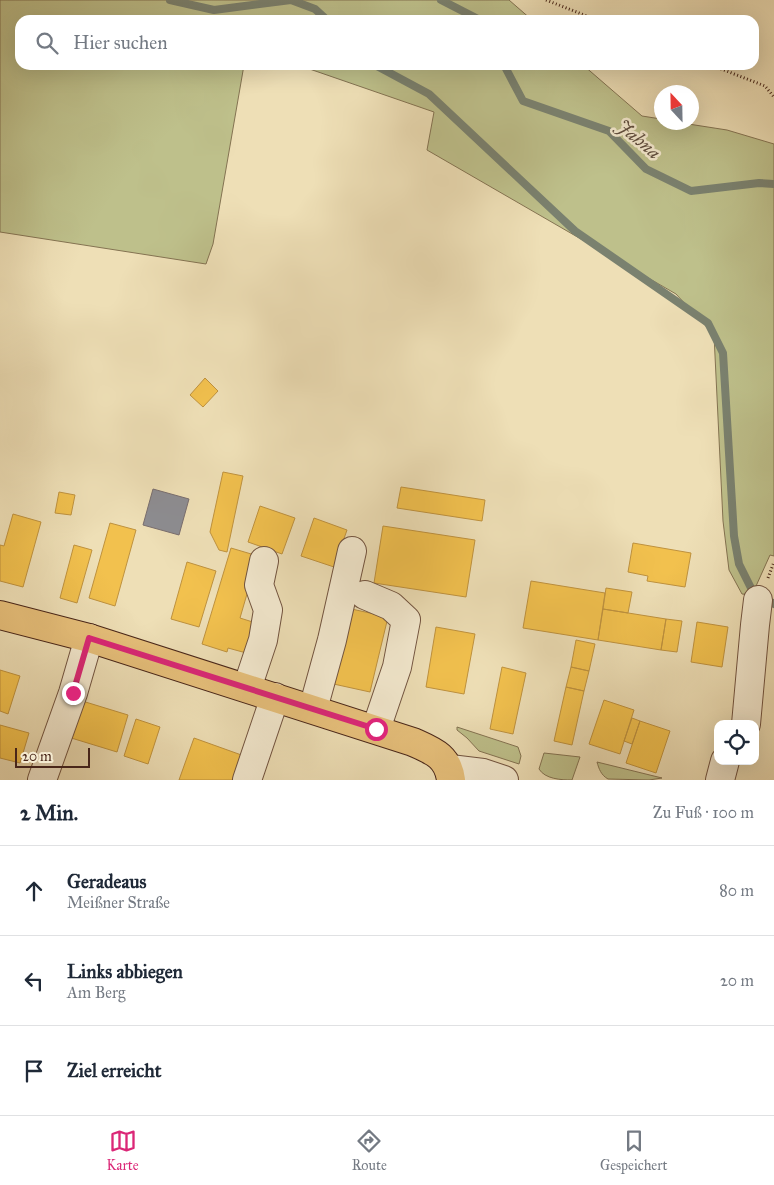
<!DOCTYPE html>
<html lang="de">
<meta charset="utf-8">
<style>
body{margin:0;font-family:"IM FELL Great Primer",serif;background:#f6f6f7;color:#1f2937}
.controls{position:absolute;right:15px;bottom:15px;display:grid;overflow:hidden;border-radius:10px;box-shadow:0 5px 20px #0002}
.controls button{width:45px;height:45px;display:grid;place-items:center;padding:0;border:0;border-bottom:1px solid #e0e1e3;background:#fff;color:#1f2937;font:25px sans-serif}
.compass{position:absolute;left:654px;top:85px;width:45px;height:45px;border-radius:50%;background:#fff;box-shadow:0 5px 20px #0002;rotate:338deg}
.scale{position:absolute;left:15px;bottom:12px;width:75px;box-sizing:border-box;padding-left:5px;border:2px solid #492619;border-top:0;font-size:14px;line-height:18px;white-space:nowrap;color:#492619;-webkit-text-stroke:4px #f4ead0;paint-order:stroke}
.stop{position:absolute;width:15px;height:15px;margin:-11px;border:4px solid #db2777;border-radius:50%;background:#fff}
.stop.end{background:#db2777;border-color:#fff;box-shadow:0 1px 5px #0008}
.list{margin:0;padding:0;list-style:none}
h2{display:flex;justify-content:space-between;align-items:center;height:65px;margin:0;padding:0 20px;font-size:21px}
h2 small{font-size:16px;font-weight:400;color:#747a83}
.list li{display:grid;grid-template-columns:32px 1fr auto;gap:15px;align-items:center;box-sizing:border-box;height:90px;padding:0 20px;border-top:1px solid #e0e1e3}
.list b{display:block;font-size:19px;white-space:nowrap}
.list p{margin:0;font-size:16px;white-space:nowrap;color:#747a83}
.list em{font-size:16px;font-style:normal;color:#747a83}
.icon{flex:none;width:28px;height:28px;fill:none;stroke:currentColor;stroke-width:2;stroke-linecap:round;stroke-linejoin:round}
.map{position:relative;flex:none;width:774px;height:780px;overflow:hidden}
.search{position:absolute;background:#fff;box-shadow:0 5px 20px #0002;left:15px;right:15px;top:15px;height:55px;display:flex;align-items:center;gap:12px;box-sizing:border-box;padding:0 18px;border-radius:15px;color:#747a83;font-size:19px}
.sheet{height:335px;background:#fff}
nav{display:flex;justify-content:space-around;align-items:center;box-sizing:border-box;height:70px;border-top:1px solid #e0e1e3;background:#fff;font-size:14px;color:#747a83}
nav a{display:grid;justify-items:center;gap:2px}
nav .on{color:#db2777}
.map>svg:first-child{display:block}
.green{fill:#bec08b;stroke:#847352}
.homes{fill:#f2c14e;stroke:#bf923e}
.industry{fill:#8d8d92;stroke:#796e6e}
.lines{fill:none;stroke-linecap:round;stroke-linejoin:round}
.stream{stroke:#7a816f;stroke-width:8}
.minor-casing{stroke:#725440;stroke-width:30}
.major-casing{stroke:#492619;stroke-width:30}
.path{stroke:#492619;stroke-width:3;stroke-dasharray:1 2.5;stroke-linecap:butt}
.minor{stroke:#f4ead0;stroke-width:28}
.major{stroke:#e7c07b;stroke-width:28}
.route{stroke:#db2777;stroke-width:6}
.labels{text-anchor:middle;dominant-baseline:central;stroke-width:5;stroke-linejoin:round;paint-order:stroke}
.water-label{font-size:19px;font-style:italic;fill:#5e4c3d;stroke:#f4ead0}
</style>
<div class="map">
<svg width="774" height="780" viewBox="0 0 774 780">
<rect width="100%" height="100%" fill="#eedfb6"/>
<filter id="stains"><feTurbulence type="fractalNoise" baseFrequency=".004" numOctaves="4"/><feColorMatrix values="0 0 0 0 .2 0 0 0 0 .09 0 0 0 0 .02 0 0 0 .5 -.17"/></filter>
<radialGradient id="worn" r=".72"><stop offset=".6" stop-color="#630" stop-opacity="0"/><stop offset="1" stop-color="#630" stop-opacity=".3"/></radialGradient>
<path class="green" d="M 0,0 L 509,0 L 532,20 L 20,20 L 20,65 L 244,65 L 213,244 L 206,264 L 0,232 Z
M 298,65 L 583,65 L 642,116 L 661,119 L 662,122 L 682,123 L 727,130 L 774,144 L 774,556 L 770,555 L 752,595 L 742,594 L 729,570 L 723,521 L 714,335 L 676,294 L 427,150 L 434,112 Z
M 457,727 L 518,747 L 521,756 L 519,764 L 479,751 L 467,738 L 457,730 Z
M 544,753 L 580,757 L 572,780 C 561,780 545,779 539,769 Z
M 597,762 L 662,778 L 649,780 L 608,779 C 601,775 599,769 597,762 Z"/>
<path class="homes" d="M 205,378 L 218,391 L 203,407 L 190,395 Z
M 223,472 L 243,476 L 227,552 L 219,550 L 210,532 Z
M 401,487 L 485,500 L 482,521 L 397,508 Z
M 59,492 L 75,495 L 71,515 L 55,513 Z
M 260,506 L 295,518 L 282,554 L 248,542 Z
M 13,514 L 41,522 L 23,587 L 0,581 L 0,545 L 4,546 Z
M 314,518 L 347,530 L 334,567 L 301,556 Z
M 110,523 L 136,530 L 115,606 L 89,598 Z
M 383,526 L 475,540 L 466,597 L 374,583 Z
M 633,543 L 691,553 L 685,587 L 647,581 L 648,576 L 628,572 Z
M 74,545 L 92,550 L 77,603 L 60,598 Z
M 231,548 L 258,556 L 240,618 L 259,624 L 250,654 L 228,648 L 227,652 L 202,644 Z
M 187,562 L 216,571 L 199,627 L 171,619 Z
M 531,581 L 605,593 L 598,640 L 523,628 Z
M 606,588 L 632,592 L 628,613 L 603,609 Z
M 347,608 L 388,617 L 370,692 L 329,683 Z
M 603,609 L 666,619 L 661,650 L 598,640 Z
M 666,619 L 682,621 L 677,652 L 661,650 Z
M 697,622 L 728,627 L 722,667 L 691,662 Z
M 436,627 L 475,634 L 464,694 L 426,687 Z
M 576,640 L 595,644 L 589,671 L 571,667 Z
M 502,667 L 526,673 L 513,734 L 490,729 Z
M 571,667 L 589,671 L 584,691 L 566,687 Z
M 0,670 L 20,676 L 8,714 L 0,711 Z
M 566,687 L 584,691 L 572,745 L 554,741 Z
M 79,700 L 128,715 L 117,752 L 68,737 Z
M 604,700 L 634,710 L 620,754 L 589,744 Z
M 632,718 L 640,721 L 632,744 L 624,741 Z
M 136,719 L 160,727 L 148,764 L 124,756 Z
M 640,721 L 670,731 L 656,773 L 626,763 Z
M 0,725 L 29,733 L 20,763 L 0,758 Z
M 194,738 L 247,757 L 239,780 L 179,780 Z"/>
<path class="industry" d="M 153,489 L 189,499 L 179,535 L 143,525 Z"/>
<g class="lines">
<path class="stream" d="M 170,0 L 214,10 L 291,0 L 315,9 L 327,20
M 441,0 L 480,20
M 375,65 L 429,94 L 575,231 L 708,323 L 723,353 L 734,536 L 739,564 L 751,588
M 504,65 L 523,101 L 609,131 L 646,169 L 691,191 L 759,183 L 774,184
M 773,603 L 774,604"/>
<defs>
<path id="minor" d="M 365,595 L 391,606 L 406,620 L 397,667 L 376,729
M 247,688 L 263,640 L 268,610 L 259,585 L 264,561
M 313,709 L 332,640 L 352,551
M 746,724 L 755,625 L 758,600
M 450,769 L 483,773 L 504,780
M 42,780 L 73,693 L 89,638
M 247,780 L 275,697
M 720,780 L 725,761"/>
<path id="major" d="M 0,615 L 89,638 L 413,742 C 433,751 448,756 451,780"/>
</defs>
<use href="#minor" class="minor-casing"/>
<use href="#major" class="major-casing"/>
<path class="path" d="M 546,0 L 597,20
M 711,65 L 765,86 L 774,97
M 768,578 L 774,562"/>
<use href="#minor" class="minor"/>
<use href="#major" class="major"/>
</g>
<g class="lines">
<path class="route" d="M 73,693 L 89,638 L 376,729"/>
</g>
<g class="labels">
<g class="water-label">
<text transform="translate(639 139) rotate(40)">Jahna</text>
</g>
</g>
<rect width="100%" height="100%" filter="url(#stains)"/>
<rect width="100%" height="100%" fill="url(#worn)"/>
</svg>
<div class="controls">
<button><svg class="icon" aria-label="locate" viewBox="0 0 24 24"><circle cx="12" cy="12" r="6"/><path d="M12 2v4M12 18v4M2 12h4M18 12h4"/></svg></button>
</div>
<svg class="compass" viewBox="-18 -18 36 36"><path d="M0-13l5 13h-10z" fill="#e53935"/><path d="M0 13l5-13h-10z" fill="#747a83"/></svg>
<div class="scale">20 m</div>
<div class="stop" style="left:376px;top:729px"></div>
<div class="stop end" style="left:73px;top:693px"></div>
<div class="search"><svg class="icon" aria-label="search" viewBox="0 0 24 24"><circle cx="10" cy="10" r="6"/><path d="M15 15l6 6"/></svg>Hier suchen</div>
</div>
<section class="sheet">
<h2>2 Min.<small>Zu Fuß · 100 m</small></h2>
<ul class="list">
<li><svg class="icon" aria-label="ahead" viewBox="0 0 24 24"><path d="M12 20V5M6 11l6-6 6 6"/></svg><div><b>Geradeaus</b><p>Meißner Straße</p></div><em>80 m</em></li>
<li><svg class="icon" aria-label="left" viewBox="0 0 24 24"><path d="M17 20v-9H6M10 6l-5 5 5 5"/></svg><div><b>Links abbiegen</b><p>Am Berg</p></div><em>20 m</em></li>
<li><svg class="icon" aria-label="arrive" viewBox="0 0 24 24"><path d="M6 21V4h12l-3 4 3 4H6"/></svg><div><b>Ziel erreicht</b></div></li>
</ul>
</section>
<nav>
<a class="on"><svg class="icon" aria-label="map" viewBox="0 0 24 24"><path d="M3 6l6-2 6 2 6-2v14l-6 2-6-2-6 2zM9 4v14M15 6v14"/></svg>Karte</a>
<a><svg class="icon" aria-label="directions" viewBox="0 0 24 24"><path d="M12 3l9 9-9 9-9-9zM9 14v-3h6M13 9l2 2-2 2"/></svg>Route</a>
<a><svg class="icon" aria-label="saved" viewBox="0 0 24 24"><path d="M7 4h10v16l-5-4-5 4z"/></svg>Gespeichert</a>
</nav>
